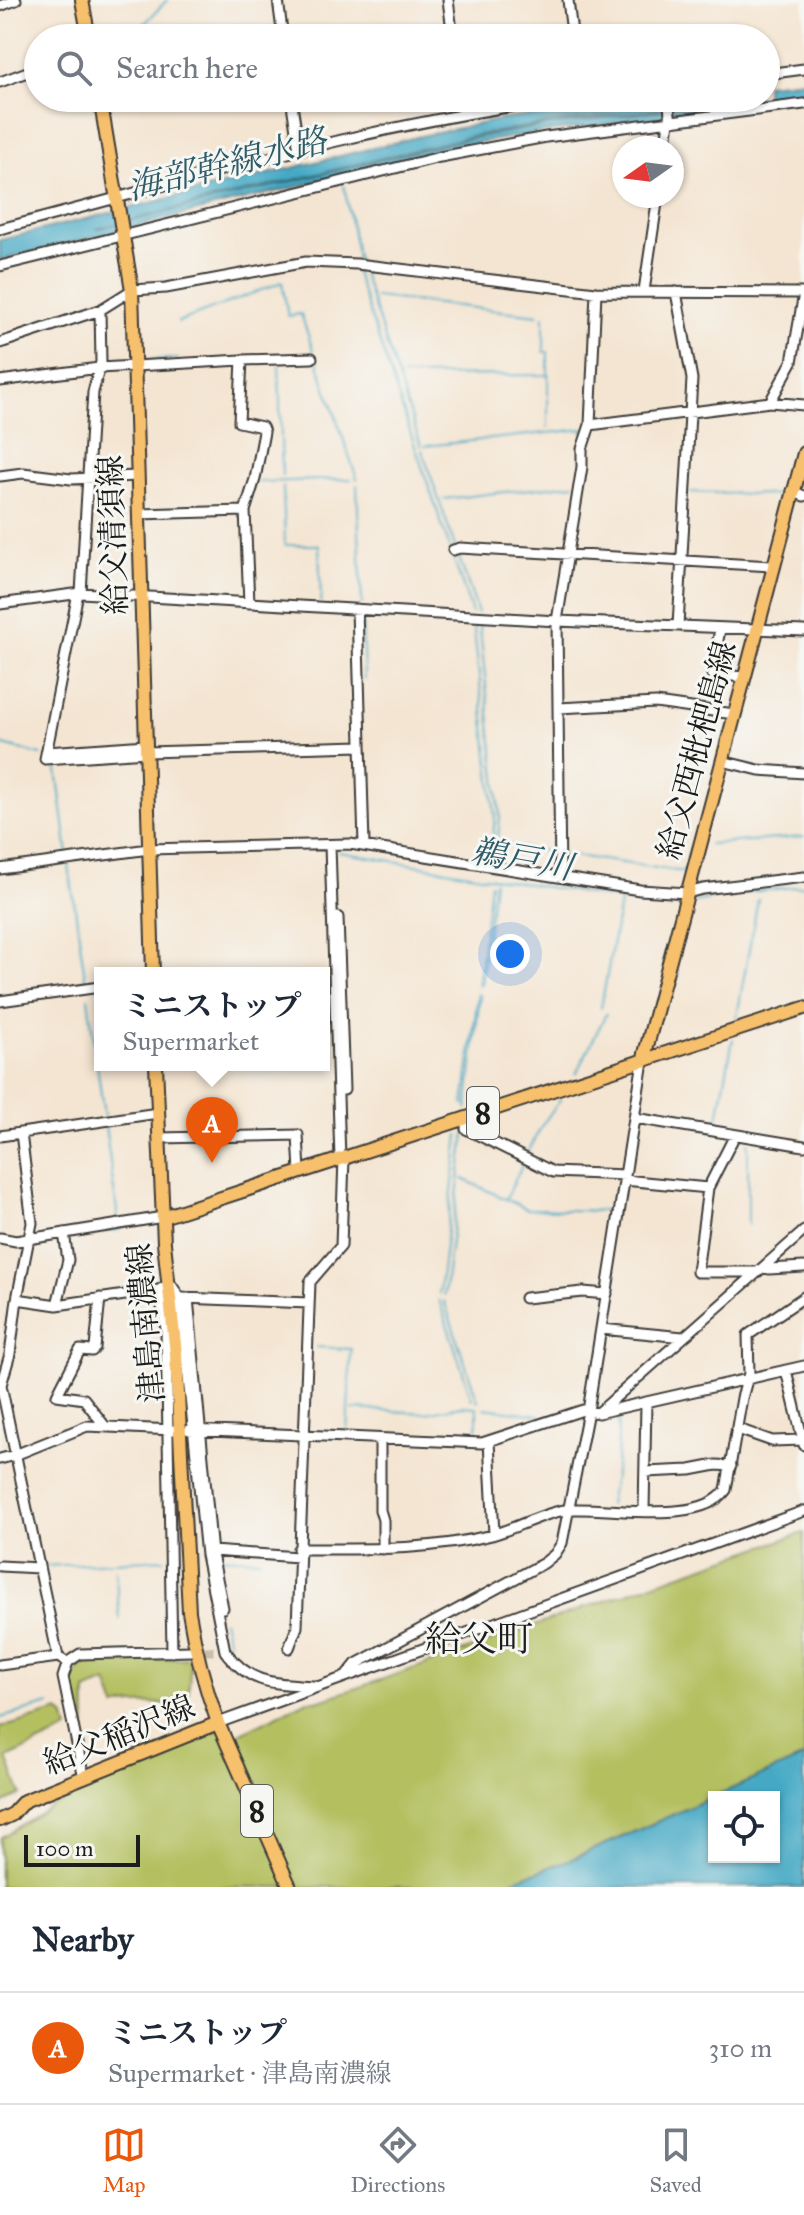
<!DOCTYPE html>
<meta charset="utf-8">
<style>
body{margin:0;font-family:"IM FELL Great Primer","Noto Serif JP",serif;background:#f6f6f7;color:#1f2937}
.controls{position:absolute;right:24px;bottom:24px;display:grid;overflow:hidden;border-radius:0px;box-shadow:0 2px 6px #0004}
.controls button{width:72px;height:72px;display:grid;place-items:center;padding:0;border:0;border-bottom:2px solid #e0e1e3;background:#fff;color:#1f2937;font:40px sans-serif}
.compass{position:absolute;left:612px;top:136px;width:72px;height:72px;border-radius:50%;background:#fff;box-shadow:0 2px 6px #0004;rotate:256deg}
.scale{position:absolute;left:24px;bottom:20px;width:116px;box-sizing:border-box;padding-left:8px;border:4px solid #1c1c1c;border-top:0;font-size:22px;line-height:28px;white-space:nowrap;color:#1c1c1c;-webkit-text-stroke:6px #f6f6f2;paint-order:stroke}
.you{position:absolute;left:510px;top:954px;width:28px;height:28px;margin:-20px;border:6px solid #fff;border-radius:50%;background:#1a73e8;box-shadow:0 0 0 12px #1a73e833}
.badge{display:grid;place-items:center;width:52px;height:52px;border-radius:50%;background:#ea580c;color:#fff;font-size:26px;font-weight:700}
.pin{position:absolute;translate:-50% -66px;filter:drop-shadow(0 2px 4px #0008)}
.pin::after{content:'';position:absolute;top:42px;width:28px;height:24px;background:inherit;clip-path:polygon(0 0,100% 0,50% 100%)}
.popup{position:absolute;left:94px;top:967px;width:236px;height:104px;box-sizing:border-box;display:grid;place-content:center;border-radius:0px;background:#fff;filter:drop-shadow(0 2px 6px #0005);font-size:26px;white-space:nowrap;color:#747a83}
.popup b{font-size:30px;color:#1f2937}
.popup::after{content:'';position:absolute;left:50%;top:100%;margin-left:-16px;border:16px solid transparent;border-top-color:#fff}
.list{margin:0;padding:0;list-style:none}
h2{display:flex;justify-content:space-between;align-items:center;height:104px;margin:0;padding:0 32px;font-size:34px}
h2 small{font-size:26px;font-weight:400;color:#747a83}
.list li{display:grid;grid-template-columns:52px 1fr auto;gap:24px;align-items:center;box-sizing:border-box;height:112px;padding:0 32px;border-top:2px solid #e0e1e3}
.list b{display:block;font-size:30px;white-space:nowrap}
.list p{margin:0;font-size:26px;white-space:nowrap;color:#747a83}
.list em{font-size:26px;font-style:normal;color:#747a83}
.icon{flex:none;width:44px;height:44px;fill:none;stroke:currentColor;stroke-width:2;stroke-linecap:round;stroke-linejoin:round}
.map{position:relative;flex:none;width:804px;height:1887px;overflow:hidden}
.search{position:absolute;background:#fff;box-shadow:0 2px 6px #0004;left:24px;right:24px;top:24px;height:88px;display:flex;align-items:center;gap:20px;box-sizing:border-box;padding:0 28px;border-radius:44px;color:#747a83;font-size:30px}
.sheet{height:216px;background:#fff}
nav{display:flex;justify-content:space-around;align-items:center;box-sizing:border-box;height:112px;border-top:2px solid #e0e1e3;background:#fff;font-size:22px;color:#747a83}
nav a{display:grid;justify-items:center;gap:4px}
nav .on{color:#ea580c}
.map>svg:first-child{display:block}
.green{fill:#b4c061;stroke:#686e3e;stroke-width:2}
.water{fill:#45a9c5;stroke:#306270;stroke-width:2;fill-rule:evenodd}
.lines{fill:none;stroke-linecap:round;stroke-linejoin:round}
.stream{stroke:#45a9c5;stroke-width:2}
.minor-tunnel{stroke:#c9bdae;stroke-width:9;stroke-dasharray:9 4.5;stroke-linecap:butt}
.minor-casing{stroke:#3c3a37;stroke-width:13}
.major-casing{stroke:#3c3a37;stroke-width:16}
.minor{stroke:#fff;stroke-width:9}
.major{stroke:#f7c06c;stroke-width:12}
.labels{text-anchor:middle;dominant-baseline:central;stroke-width:6;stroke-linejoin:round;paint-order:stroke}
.shield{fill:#f6f6f2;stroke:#5d5d5c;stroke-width:2}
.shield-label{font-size:30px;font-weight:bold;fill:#1c1c1c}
.street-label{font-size:32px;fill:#1c1c1c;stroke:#f6f6f2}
.water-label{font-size:34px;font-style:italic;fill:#2e5b68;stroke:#f6f6f2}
.quarter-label{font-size:36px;fill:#1c1c1c;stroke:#f6f6f2}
</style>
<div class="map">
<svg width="804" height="1887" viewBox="0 0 804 1887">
<rect width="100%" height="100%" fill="#f6f6f2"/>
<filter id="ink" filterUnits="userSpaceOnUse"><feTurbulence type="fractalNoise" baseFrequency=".0125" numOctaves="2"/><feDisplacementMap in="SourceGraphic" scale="16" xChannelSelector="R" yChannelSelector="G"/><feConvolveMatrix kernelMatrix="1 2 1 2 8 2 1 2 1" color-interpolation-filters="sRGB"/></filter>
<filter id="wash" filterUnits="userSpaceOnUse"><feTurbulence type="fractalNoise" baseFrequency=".006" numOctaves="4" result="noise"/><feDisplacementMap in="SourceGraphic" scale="32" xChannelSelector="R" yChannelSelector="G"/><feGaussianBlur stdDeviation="1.8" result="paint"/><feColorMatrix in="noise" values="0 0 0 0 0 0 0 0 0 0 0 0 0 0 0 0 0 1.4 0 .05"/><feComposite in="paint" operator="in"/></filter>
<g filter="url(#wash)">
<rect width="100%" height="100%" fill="#f4e5d2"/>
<path class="green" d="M 804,1533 L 804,1757 L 576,1857 L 496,1887 L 0,1887 L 0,1838 L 53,1805 L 222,1727 L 229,1739 L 308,1700 L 320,1700 C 482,1648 641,1584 804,1533 Z
M 191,1658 L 188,1699 C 162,1709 140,1699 116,1707 L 107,1682 L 86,1691 L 85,1746 L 69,1682 L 85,1663 Z
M 59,1711 L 65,1717 L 68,1730 L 7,1758 L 21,1795 L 0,1805 L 0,1728 Z"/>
<path class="water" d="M 804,80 L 804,91 L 766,96 L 766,84 Z
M 804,92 L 804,98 L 545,132 L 469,144 L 0,260 L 0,240 L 429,134 L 498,120 L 661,98 L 747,98 L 544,124 L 467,137 L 96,229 L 467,139 L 544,126 Z
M 804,1757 L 804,1887 L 496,1887 L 577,1857 ZM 774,1797 L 774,1857 L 714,1857 L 714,1797 Z"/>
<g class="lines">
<path class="stream" d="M 131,38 L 167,0
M 466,98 L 467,102
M 344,186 L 358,261
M 361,268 L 421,446
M 355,270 L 472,613
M 375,297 L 539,315
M 544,316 L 544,352 L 548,352 L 548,427
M 178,322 L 282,282 L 288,316 L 301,314 L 314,353
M 143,360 L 178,359
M 317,361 L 357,479
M 106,363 L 125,360
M 279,365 L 282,476
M 402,376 L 549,375
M 425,446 L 584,429 L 583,432
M 422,450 L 455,547
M 259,482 L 351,479
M 357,485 L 362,604
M 283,487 L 285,545 L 319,545 L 321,602
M 690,492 L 781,495
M 798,498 L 804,501
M 444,499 L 574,484
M 457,552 L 478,613
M 362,614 L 364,679
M 473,621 L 495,816 L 491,858
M 479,621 L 500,816 L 496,861
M 0,744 L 41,755
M 366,756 L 369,840
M 56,762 L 68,855
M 502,844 L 556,853
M 709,844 L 804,837
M 339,852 L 671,908
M 562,854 L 684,872 L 691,846
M 69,866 L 86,984
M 695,902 L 732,894 L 804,886
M 481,985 L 494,882
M 478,987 L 490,883
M 88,998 L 104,1116
M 601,1008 L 620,903
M 736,1022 L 758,899
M 576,1074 L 606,1014
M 464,1105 L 478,994
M 467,1109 L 480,996
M 105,1126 L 118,1219
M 716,1128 L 733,1039
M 527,1154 L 542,1125 L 560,1100
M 463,1179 L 527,1209 L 610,1211 L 613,1196 L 617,1194
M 507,1197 L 523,1163
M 748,1225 L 748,1142
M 86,1234 L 120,1230
M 439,1294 L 459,1135
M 444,1295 L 465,1134
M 439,1300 L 472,1399
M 444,1301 L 478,1401
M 316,1347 L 351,1349 L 347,1433
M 789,1365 L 804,1361
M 484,1408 L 540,1415 L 540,1421
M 353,1409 L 426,1413 L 461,1406 L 477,1407 L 477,1439 L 479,1439
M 609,1505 L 617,1460 L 619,1413
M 218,1561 L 218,1557 L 260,1559
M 46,1566 L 164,1559
M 115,1570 L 120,1619
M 223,1620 L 229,1643
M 0,1718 L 50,1704"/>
</g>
</g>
<g filter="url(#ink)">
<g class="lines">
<path class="minor-tunnel" d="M 191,1651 L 215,1651"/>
<defs>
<path id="minor" d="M 278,0 L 283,38
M 448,0 L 453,38
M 568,0 L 572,33 L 570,33 L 570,38
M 0,6 L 16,0
M 536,38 L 570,33
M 766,74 L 804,69
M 0,82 L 38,68
M 291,98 L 299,150
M 461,98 L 464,114
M 668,98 L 671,122
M 665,148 L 669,122
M 0,229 C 189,180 378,121 573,98
M 0,266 L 440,157 L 546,137 L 804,104
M 644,291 L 658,196
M 676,292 L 692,379 L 678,626
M 0,343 L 100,310 L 132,290 L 166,288 L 306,262 L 357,264 L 596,292 L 804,293
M 242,360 L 312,358
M 0,381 L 99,368 L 242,360 L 239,422 L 262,427 L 264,432 L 255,479 L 245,511 L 249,603
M 770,402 L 792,362 L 804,293
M 590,425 L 770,402 L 804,405
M 0,476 L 23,473 L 71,479 L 137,476
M 792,491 L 804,496
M 138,514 L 245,511
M 453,550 L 460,548 L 772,566
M 78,593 L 45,759 L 146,752 L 361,746
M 81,593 L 93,392 L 101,362 L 100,310
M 0,604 L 81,593 L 557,621 L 804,631
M 357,609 L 364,845
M 720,629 L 712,674 L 743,677
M 558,708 L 656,703 L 734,714
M 47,752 L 146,745
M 722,761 L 759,770 L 804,773
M 330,845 L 340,1159
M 0,869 L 149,849 L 350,844 L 640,890 L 687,893 L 703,889 L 804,877
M 560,877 L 557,621 L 582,467 L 582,449 L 590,425 L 596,292
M 338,917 L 344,1090
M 0,1001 L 100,987
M 467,1118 L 466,1129 L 553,1172 L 625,1175
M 635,1118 L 804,1146
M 21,1133 L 32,1223 L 17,1299 L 10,1354 L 1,1385 L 58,1657
M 735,1135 L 708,1188 L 697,1272 L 757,1272
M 0,1136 L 158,1113
M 159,1138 L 298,1135 L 300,1172
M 624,1180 L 708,1188
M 0,1238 L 16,1241 L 163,1217
M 764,1267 L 769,1269 L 804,1267
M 100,1298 L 95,1348 L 92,1351 L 80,1350 L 57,1395 L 84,1399 L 104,1425
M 183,1298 L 309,1303
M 188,1298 L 212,1554 L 223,1608
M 525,1298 L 583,1292 L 607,1294
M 17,1299 L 57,1305 L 159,1290
M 57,1305 L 68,1260 L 64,1233
M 601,1329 L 683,1337
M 786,1370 L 804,1445
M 598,1413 L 804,1231
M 738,1429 L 772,1441 L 803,1440
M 189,1430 L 482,1443 L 583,1410 L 598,1413 L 804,1366
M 380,1439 L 380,1510 L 383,1520 L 383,1549
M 489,1441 L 494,1534
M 0,1459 L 15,1455 L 87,1426 L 173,1430
M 645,1472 L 690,1470 L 716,1465 L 731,1466
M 644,1511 L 646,1402
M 298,1549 C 363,1549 429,1551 492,1535 C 517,1528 548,1510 574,1509 C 613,1507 701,1525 726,1490 L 742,1398 L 749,1373 L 748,1335 L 804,1297
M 212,1551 L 298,1557
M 0,1566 L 39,1568
M 289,1648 L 297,1627 L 310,1282 L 341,1246 L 344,1158
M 172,1652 L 166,1329 L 159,1290 L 170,1283 L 180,1298 L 206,1555 L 225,1651 C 251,1686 275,1683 315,1686
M 0,1665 L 58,1657 L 63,1660
M 347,1675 L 356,1664 L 544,1563 L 555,1554 L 562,1543 L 588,1411 L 643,1061
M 218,1723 L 804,1511
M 84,1778 L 63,1677 L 68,1662 L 80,1654 L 191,1651"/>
<path id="major" d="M 82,0 L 89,38
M 100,98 L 132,290 L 153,973
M 643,1061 L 804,453
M 156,1065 L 164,1243 L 176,1354 L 189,1612 C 195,1650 205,1687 218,1723 L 290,1887
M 163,1217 L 804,1008
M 0,1820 L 11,1815 L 24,1801 L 218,1723"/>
</defs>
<use href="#minor" class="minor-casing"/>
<use href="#major" class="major-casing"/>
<use href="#minor" class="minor"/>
<use href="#major" class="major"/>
</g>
</g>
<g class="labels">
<g class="shield">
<rect x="467" y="1087" width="32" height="52" rx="6"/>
<rect x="241" y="1785" width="32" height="52" rx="6"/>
</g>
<g class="shield-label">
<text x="483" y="1113">8</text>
<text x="257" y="1811">8</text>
</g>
<g class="street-label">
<text transform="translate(113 535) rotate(-92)">給父清須線</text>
<text transform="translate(697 750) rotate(-75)">給父西枇杷島線</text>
<text transform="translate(146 1323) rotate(-95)">津島南濃線</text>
<text transform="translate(119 1735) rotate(-22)">給父稲沢線</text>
</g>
<g class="water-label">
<text transform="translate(227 164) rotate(-14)">海部幹線水路</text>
<text transform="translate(522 859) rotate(10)">鵜戸川</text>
</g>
<g class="quarter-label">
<text x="479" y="1639">給父町</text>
</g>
</g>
</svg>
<div class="controls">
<button><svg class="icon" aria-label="locate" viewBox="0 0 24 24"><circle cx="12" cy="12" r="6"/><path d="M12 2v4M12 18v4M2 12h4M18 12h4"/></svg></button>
</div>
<svg class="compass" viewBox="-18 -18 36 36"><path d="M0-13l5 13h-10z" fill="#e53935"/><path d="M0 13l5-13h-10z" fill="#747a83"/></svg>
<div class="scale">100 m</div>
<div class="you"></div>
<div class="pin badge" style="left:212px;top:1163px">A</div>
<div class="popup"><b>ミニストップ</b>Supermarket</div>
<div class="search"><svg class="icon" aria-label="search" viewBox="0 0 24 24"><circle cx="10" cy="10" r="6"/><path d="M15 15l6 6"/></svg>Search here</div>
</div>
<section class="sheet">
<h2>Nearby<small></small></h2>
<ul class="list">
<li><span class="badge">A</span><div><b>ミニストップ</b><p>Supermarket · 津島南濃線</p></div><em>310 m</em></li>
</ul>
</section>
<nav>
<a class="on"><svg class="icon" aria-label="map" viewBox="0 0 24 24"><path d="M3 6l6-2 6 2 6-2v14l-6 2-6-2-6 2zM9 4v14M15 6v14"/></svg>Map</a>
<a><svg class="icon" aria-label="directions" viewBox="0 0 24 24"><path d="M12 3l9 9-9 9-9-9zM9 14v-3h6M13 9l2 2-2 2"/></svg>Directions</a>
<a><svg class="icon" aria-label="saved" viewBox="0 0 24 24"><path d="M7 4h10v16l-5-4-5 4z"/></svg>Saved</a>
</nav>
